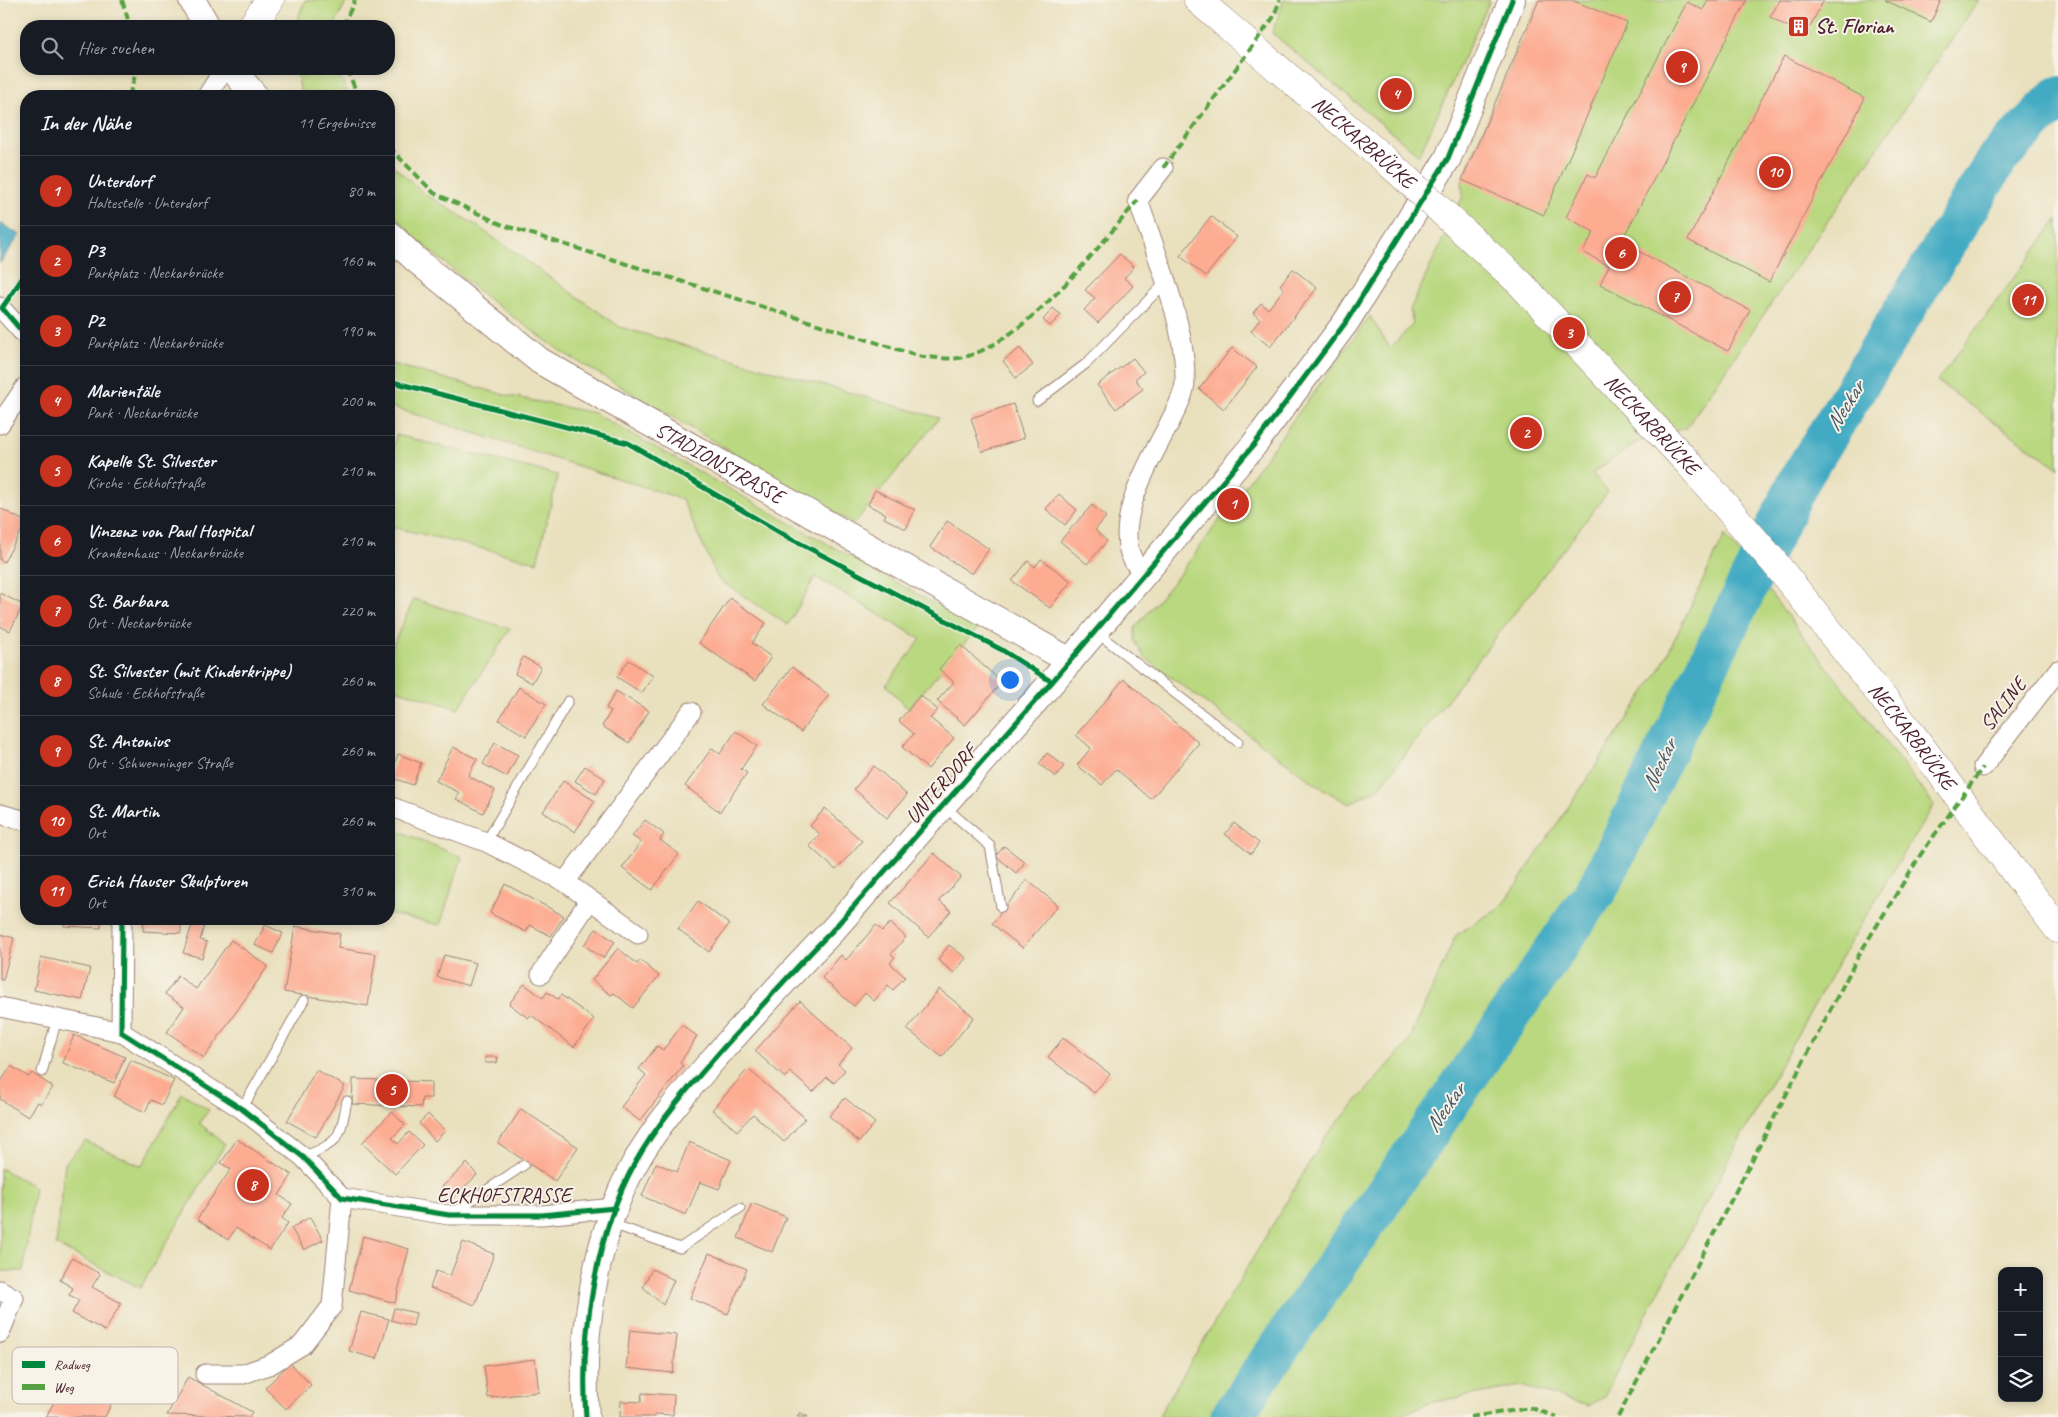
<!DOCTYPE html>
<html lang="de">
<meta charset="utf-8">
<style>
body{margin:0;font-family:Caveat,sans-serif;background:#20242c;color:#f1f3f6}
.controls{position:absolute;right:15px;bottom:15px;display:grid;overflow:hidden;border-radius:10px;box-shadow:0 2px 8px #0003}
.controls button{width:45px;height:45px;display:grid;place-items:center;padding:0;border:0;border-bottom:1px solid #363941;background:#171b24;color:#f1f3f6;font:25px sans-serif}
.you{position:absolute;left:1009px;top:679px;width:18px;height:18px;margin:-12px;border:4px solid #fff;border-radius:50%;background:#1a73e8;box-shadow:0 0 0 8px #1a73e833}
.badge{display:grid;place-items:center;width:32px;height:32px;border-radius:50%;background:#c8321e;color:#fff;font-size:16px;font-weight:700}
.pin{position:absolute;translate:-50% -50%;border:2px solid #fff;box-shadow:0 1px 5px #0006}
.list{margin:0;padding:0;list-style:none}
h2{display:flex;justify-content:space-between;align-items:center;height:65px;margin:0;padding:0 20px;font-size:21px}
h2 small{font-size:16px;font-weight:400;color:#9ea1a6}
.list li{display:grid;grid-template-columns:32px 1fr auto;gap:15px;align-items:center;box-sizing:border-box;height:70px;padding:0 20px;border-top:1px solid #363941}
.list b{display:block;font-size:19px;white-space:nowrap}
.list p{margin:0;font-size:16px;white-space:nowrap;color:#9ea1a6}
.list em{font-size:16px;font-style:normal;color:#9ea1a6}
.icon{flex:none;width:28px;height:28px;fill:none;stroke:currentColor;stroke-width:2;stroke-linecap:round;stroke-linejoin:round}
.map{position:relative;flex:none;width:2058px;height:1417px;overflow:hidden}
.search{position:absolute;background:#171b24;box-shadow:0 2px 8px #0003;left:20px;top:20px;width:375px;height:55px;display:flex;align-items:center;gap:12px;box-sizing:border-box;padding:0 18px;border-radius:20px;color:#9ea1a6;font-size:19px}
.panel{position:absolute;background:#171b24;box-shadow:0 2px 8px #0003;left:20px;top:90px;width:375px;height:835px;border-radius:20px}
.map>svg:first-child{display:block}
.green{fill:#b9d87f;stroke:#827c55}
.water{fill:#43abc3;stroke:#466577}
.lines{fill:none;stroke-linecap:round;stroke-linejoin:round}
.river{stroke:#43abc3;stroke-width:42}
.building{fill:#fdab91}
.lane-casing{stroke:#9a8074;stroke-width:11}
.street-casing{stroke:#9a8074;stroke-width:21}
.secondary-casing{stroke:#9a8074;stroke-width:28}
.primary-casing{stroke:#9a8074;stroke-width:29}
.lane{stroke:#fff;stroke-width:9}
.street{stroke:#fff;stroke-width:19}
.secondary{stroke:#fff;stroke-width:26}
.primary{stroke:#fff;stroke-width:28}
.primary-bridge-casing{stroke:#9a8074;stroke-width:29;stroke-linecap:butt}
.primary-bridge{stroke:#fff;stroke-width:28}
.quiet{stroke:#56a243;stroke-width:4;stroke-dasharray:8 4;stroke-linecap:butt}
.cycleway-casing{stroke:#f7f3e8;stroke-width:8}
.cycleway{stroke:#00873e;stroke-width:5}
.labels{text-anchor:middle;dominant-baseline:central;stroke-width:4;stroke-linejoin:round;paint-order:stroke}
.poi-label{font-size:21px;font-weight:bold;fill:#4a1f2b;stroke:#f7f3e8;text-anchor:start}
.street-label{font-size:21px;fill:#4a1f2b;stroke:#f7f3e8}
.water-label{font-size:22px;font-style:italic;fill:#475768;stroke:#f7f3e8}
.key{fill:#f7f3e8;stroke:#c3b3af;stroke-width:1}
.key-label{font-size:14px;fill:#4a1f2b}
</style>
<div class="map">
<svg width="2058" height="1417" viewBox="0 0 2058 1417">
<rect width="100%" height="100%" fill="#f7f3e8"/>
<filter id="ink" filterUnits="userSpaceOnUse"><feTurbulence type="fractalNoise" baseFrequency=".02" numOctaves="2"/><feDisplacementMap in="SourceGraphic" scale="10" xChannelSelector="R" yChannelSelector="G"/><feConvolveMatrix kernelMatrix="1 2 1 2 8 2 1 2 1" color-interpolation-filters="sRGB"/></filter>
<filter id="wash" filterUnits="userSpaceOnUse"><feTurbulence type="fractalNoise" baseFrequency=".0096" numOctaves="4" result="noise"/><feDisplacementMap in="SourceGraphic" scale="20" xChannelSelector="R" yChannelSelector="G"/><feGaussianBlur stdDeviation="1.12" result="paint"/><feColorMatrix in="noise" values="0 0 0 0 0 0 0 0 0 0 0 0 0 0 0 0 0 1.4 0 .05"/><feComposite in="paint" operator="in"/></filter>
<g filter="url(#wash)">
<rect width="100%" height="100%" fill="#e9e0bd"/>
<path class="green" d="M 305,0 L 347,0 L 334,26 L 295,26 Z
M 1284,0 L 1490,0 L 1419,155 L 1272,33 Z
M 1539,0 L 1979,0 L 1686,428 L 1642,439 L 1592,473 L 1608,492 L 1379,788 L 1349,804 L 1318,786 L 1144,657 L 1135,641 L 1135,628 L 1179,575 L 1370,316 L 1390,348 L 1413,324 L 1410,310 L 1463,196 L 1462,180 Z
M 296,69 L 337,69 L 349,96 L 304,96 L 300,89 Z
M 389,162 L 425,194 L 477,226 L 620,327 L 939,418 L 854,524 L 562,352 L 487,298 L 421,243 L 389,210 Z
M 2058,219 L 2058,468 L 1937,381 Z
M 389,363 L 505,395 L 594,413 L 978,628 L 908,709 L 886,685 L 921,639 L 815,577 L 788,625 L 718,579 L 682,499 L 389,406 Z
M 396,435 L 558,475 L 537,562 L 389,526 L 389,466 Z
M 1725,535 L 1934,805 C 1813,996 1708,1196 1604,1397 L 1588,1406 L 1521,1386 L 1429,1403 L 1396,1417 L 1158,1417 L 1325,1137 L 1408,1043 L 1456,935 L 1503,905 L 1659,671 Z
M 414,599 L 510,629 L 458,709 L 389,687 L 389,653 Z
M 389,827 L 462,857 L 440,925 L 389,914 Z
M 182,1093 L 209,1110 L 199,1123 L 225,1144 L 140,1288 L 56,1245 L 65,1163 L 85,1141 L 142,1166 Z
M 0,1168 L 35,1187 L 23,1271 L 0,1271 Z"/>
<path class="water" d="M 0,223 L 20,235 L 0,263 Z"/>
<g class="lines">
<path class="river" d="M 1231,1417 L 1599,886 L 1800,479 L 1998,158 L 2058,97"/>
</g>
<g id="blocks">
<path class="building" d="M 1539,0 L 1572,0 L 1627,23 L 1544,215 L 1462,180 Z
M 1708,0 L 1747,0 L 1621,242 L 1750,310 L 1728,351 L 1600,284 L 1609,266 L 1583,252 L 1594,232 L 1566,217 L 1588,174 L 1595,178 L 1687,2 L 1703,10 Z
M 1780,0 L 1824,0 L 1805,36 L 1770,17 Z
M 1885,0 L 1941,0 L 1931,22 Z
M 1784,56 L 1865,98 L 1769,282 L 1688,240 Z
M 1211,216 L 1237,237 L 1206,276 L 1180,256 Z
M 1120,254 L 1134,267 L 1124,278 L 1133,286 L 1098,323 L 1084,310 L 1095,298 L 1085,290 Z
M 1293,269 L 1317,288 L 1270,347 L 1251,331 L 1260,319 L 1253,313 L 1261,303 L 1268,309 L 1284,289 L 1280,285 Z
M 1053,308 L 1061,315 L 1050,326 L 1043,320 Z
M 1020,348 L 1033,365 L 1016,378 L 1003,361 Z
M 1232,348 L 1257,367 L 1224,409 L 1199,389 Z
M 1133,358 L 1144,372 L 1135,379 L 1143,389 L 1116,409 L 1097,385 Z
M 1013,404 L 1024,438 L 982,452 L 971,418 Z
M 875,490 L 915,510 L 906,529 L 884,518 L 886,514 L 868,505 Z
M 1059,494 L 1077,510 L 1065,525 L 1046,509 Z
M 1092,505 L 1106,517 L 1095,530 L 1107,541 L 1087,564 L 1060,541 Z
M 0,508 L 26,522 L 4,562 L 0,560 Z
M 947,521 L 989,549 L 972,574 L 930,547 Z
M 1041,559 L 1071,581 L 1050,608 L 1012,581 L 1028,561 L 1035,567 Z
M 0,593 L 23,605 L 10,631 L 0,626 Z
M 730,598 L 766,623 L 752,643 L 771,657 L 755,681 L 699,643 Z
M 960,645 L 1002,682 L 965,725 L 937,701 L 954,682 L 939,669 Z
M 523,657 L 541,667 L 532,683 L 515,674 Z
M 629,660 L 653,676 L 642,693 L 617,677 Z
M 792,667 L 829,695 L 801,732 L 763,704 Z
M 1124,679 L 1199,743 L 1151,799 L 1116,769 L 1102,785 L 1077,765 L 1091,748 L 1076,735 Z
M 519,687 L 546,704 L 526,736 L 499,720 Z
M 616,691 L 649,711 L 629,743 L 602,726 L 611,711 L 606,708 Z
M 920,695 L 938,710 L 930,718 L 954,738 L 928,769 L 902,747 L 914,734 L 899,721 Z
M 736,731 L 757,746 L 741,769 L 747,773 L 720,812 L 685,786 L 712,748 L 720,754 Z
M 495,743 L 518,755 L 507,777 L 483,764 Z
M 453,747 L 477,759 L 468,776 L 495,790 L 483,813 L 456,799 L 460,793 L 436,781 Z
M 1047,753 L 1064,766 L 1056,777 L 1039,764 Z
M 398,754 L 421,763 L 413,785 L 390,777 Z
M 585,766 L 605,779 L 596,794 L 575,781 Z
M 874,766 L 907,795 L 887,818 L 854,789 Z
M 563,781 L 595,801 L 575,832 L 543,812 Z
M 825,808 L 862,841 L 836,870 L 809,846 L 820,834 L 810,826 Z
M 645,820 L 664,834 L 660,840 L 679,854 L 652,890 L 622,868 L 641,842 L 632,836 Z
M 1234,823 L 1259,843 L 1251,854 L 1225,834 Z
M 1004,846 L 1025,862 L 1016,873 L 996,856 Z
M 934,853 L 961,877 L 939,901 L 951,911 L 928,937 L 890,903 Z
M 1027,880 L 1058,905 L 1023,948 L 992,924 Z
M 505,884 L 564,916 L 551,936 L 530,925 L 526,932 L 490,913 Z
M 698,901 L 729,924 L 709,952 L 678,929 Z
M 64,919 L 101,919 L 101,928 L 64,926 Z
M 144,919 L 181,919 L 181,933 L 143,931 Z
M 194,919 L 205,923 L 200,940 L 207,942 L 202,958 L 183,953 Z
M 890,923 L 906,937 L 891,954 L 895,957 L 890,963 L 905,977 L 893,990 L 888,985 L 874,1001 L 865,993 L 854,1006 L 822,978 L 841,955 L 846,960 L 876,925 L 882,931 Z
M 265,925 L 283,933 L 273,953 L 255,945 Z
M 295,926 L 340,934 L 338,948 L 376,954 L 368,1006 L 284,992 Z
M 596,929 L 615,942 L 603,958 L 584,945 Z
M 0,934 L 14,938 L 3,980 L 0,980 Z
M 231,940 L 268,966 L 204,1058 L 167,1032 L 184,1007 L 165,994 L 178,976 L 196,989 Z
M 949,945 L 966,958 L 954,973 L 938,960 Z
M 618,948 L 637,964 L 640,960 L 659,976 L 633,1008 L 614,993 L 611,995 L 592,980 Z
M 444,955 L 476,963 L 469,986 L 437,977 Z
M 41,957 L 90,968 L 82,1000 L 34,990 Z
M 524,984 L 543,998 L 547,992 L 558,999 L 561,995 L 594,1019 L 574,1047 L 531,1015 L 528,1018 L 509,1004 Z
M 939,989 L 974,1017 L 942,1057 L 907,1029 Z
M 800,1001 L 852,1048 L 838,1064 L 845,1070 L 834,1083 L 827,1077 L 813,1092 L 790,1072 L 785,1078 L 755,1051 Z
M 682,1025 L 697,1036 L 680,1063 L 683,1066 L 640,1121 L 621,1107 L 646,1075 L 639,1069 L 657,1046 L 663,1050 Z
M 74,1035 L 125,1057 L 114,1083 L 63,1063 Z
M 1063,1038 L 1110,1074 L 1094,1093 L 1048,1057 Z
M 485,1057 L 498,1057 L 497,1063 L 485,1063 Z
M 131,1060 L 174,1080 L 162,1105 L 151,1100 L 145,1112 L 114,1097 Z
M 11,1066 L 29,1077 L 32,1073 L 53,1087 L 41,1104 L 38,1102 L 28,1117 L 0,1099 L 0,1083 Z
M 748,1069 L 805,1118 L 784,1142 L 753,1114 L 737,1131 L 712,1110 Z
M 316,1070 L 345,1086 L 316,1137 L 287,1121 Z
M 353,1079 L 431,1082 L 431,1098 L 422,1098 L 421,1107 L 352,1104 Z
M 845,1098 L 875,1123 L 859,1142 L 829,1116 Z
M 521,1109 L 578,1147 L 555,1181 L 498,1143 Z
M 392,1112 L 405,1125 L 392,1138 L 398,1144 L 409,1132 L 423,1145 L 395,1174 L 362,1143 Z
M 428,1114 L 445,1131 L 435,1141 L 419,1123 Z
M 237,1139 L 292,1175 L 279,1195 L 292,1204 L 282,1218 L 288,1223 L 270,1250 L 236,1228 L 228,1240 L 197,1219 L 231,1169 L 221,1163 Z
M 689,1142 L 731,1160 L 719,1189 L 700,1182 L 686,1215 L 642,1196 L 656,1163 L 677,1172 Z
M 467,1163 L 477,1175 L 452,1199 L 441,1188 Z
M 752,1203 L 786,1217 L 772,1252 L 738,1238 Z
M 310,1217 L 323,1240 L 304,1250 L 291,1228 Z
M 363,1236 L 409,1249 L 395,1303 L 349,1290 Z
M 463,1242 L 494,1254 L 475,1305 L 430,1288 L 436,1271 L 450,1276 Z
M 709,1253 L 747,1269 L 728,1314 L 690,1298 Z
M 72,1258 L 100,1274 L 92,1287 L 121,1303 L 105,1331 L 72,1313 L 79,1300 L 69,1295 L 73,1288 L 60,1280 Z
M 652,1269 L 674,1280 L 663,1305 L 643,1287 Z
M 394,1308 L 416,1313 L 413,1326 L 391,1320 Z
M 361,1312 L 389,1319 L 377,1359 L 349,1351 Z
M 630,1330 L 677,1335 L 673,1373 L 626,1368 Z
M 535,1359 L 539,1392 L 488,1398 L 484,1366 Z
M 290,1363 L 311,1385 L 286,1409 L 265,1388 Z
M 188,1377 L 252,1412 L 249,1417 L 167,1415 Z
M 66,1380 L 111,1404 L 105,1417 L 46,1417 Z
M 642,1393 L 674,1395 L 673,1415 L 655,1414 L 655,1417 L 620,1417 L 621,1401 L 641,1402 Z
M 800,1412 L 808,1417 L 797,1417 Z"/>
</g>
</g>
<g filter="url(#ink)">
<use href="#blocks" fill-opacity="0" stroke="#9a8074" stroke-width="1"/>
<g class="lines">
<defs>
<path id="lane" d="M 1037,401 L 1087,363 L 1165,283
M 1096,632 L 1238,742
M 945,807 L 990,846 L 1001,907
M 486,842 L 568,701
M 42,1072 L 57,1019
M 242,1109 L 304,1000
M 303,1157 C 341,1141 339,1140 347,1101
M 454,1212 L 524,1165
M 612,1224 L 680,1248 L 740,1208"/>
<path id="street" d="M 207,96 L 224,69
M 0,307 L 26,336
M 0,424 L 26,386
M 1145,574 C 1141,570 1135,565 1133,560 C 1112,522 1152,457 1169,424 C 1175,411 1185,395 1185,381 C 1186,325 1156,254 1138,200 L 1163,168
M 1983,767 L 2058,670
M 389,806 L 486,842 L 565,882 L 638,934
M 0,814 L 26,821
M 565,882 L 691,712
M 541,974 L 589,901
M 0,1007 L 121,1032 L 242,1109 L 303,1157 L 342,1198 L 449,1215 L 542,1215 L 615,1208
M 121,1032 L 122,919
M 0,1290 L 14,1298 L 0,1333
M 205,1374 L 243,1374 L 271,1364 L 302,1345 L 332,1306 L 342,1198"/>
<g id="secondary">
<path d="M 192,0 L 207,26"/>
<path d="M 232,69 L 255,96"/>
<path id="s1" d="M 389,234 L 415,259 L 540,361 L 1070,661"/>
<path d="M 586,1417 C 580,1336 595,1235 635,1163 C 659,1120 693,1083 725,1046 C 760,1008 794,969 831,932 L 1052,682 L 1253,446 L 1346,322 L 1448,158 L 1512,0"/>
</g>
<path id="primary" d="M 1198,0 L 1221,20
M 252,26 L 270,0
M 2025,886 L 2058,929"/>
</defs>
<use href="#lane" class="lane-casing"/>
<use href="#street" class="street-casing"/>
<use href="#secondary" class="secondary-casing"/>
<use href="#primary" class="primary-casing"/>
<use href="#lane" class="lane"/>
<use href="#street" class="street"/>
<use href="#secondary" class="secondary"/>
<use href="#primary" class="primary"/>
<defs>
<g id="primary-bridge">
<path id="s2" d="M 1221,20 L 1390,164 L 1520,283 L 1690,465 L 1774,562 L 1908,729 L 2025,886"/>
</g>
</defs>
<use href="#primary-bridge" class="primary-bridge-casing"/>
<use href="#primary-bridge" class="primary-bridge"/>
<path class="quiet" d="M 122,0 L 130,26
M 343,26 L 355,0
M 347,69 L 358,96
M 129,96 L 137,69
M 389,147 L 434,193 L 503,225 L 922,357 C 935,357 955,361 968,356 C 1030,336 1096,250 1138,200
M 1163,168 L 1273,18 L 1280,0
M 1470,1417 L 1531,1408 L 1557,1417
M 1618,1417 L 1860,953 L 1921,854 L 1983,767"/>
<defs>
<path id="cycleway" d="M 26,273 L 2,308 L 26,336
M 389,381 L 628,443 L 786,536 L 1002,650 L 1052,682
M 122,919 L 121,1032 L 242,1109 L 303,1157 L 342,1198 L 449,1215 L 542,1215 L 615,1208
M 586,1417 C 580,1336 595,1235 635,1163 C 659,1120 693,1083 725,1046 C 760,1008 794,969 831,932 L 1052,682 L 1253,446 L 1346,322 L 1448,158 L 1512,0"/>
</defs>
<use href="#cycleway" class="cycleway-casing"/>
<use href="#cycleway" class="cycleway"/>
</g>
</g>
<defs>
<symbol id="building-square" viewBox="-11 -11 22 22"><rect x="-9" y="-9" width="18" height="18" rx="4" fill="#c8321e" stroke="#f7f3e8"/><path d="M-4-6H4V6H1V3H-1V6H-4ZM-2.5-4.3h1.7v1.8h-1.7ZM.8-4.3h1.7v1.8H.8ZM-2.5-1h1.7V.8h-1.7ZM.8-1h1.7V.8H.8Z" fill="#fff"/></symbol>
</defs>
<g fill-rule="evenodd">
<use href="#building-square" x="1786" y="14" width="25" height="25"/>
</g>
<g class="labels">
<g class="poi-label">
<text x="1815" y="26">St. Florian</text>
</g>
<g class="street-label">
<text stroke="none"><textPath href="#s2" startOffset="188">NECKARBRÜCKE</textPath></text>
<text stroke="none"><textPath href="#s2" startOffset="592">NECKARBRÜCKE</textPath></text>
<text stroke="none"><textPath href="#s1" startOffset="404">STADIONSTRASSE</textPath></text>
<text transform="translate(2003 704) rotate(-52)">SALINE</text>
<text stroke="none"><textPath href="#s2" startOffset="998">NECKARBRÜCKE</textPath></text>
<text transform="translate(941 784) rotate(-49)">UNTERDORF</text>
<text x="504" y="1195">ECKHOFSTRASSE</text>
</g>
<g class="water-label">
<text transform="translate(1845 406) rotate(-58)">Neckar</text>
<text transform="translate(1659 765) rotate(-64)">Neckar</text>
<text transform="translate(1445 1108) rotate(-55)">Neckar</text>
</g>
</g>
<rect x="12" y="1347" width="166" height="57" rx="8" class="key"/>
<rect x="22" y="1361" width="23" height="7" fill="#00873e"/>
<rect x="22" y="1384" width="23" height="6" fill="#56a243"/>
<g class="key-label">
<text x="54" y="1369">Radweg</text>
<text x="54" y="1392">Weg</text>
</g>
</svg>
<div class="controls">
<button>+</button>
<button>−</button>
<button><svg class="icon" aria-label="layers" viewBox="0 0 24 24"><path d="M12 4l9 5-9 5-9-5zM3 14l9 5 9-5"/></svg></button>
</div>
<div class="you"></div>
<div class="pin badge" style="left:1233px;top:504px">1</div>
<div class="pin badge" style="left:1526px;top:433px">2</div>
<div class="pin badge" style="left:1569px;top:333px">3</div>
<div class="pin badge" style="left:1396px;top:94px">4</div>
<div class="pin badge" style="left:392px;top:1090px">5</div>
<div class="pin badge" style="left:1621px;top:253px">6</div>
<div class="pin badge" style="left:1675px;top:297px">7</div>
<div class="pin badge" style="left:253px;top:1185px">8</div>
<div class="pin badge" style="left:1682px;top:67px">9</div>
<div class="pin badge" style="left:1775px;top:172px">10</div>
<div class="pin badge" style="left:2028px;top:300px">11</div>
<div class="search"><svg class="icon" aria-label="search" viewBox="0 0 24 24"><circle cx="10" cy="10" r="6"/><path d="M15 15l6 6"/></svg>Hier suchen</div>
<section class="panel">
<h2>In der Nähe<small>11 Ergebnisse</small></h2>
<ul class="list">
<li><span class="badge">1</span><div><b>Unterdorf</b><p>Haltestelle · Unterdorf</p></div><em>80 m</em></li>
<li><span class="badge">2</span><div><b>P3</b><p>Parkplatz · Neckarbrücke</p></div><em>160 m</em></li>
<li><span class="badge">3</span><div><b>P2</b><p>Parkplatz · Neckarbrücke</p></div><em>190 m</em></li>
<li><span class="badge">4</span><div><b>Marientäle</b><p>Park · Neckarbrücke</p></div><em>200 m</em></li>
<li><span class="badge">5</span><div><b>Kapelle St. Silvester</b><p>Kirche · Eckhofstraße</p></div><em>210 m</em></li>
<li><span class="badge">6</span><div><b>Vinzenz von Paul Hospital</b><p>Krankenhaus · Neckarbrücke</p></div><em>210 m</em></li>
<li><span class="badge">7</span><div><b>St. Barbara</b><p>Ort · Neckarbrücke</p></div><em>220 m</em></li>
<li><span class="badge">8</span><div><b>St. Silvester (mit Kinderkrippe)</b><p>Schule · Eckhofstraße</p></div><em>260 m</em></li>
<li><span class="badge">9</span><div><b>St. Antonius</b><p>Ort · Schwenninger Straße</p></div><em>260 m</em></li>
<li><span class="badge">10</span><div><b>St. Martin</b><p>Ort</p></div><em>260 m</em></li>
<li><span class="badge">11</span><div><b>Erich Hauser Skulpturen</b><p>Ort</p></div><em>310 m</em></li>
</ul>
</section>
</div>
